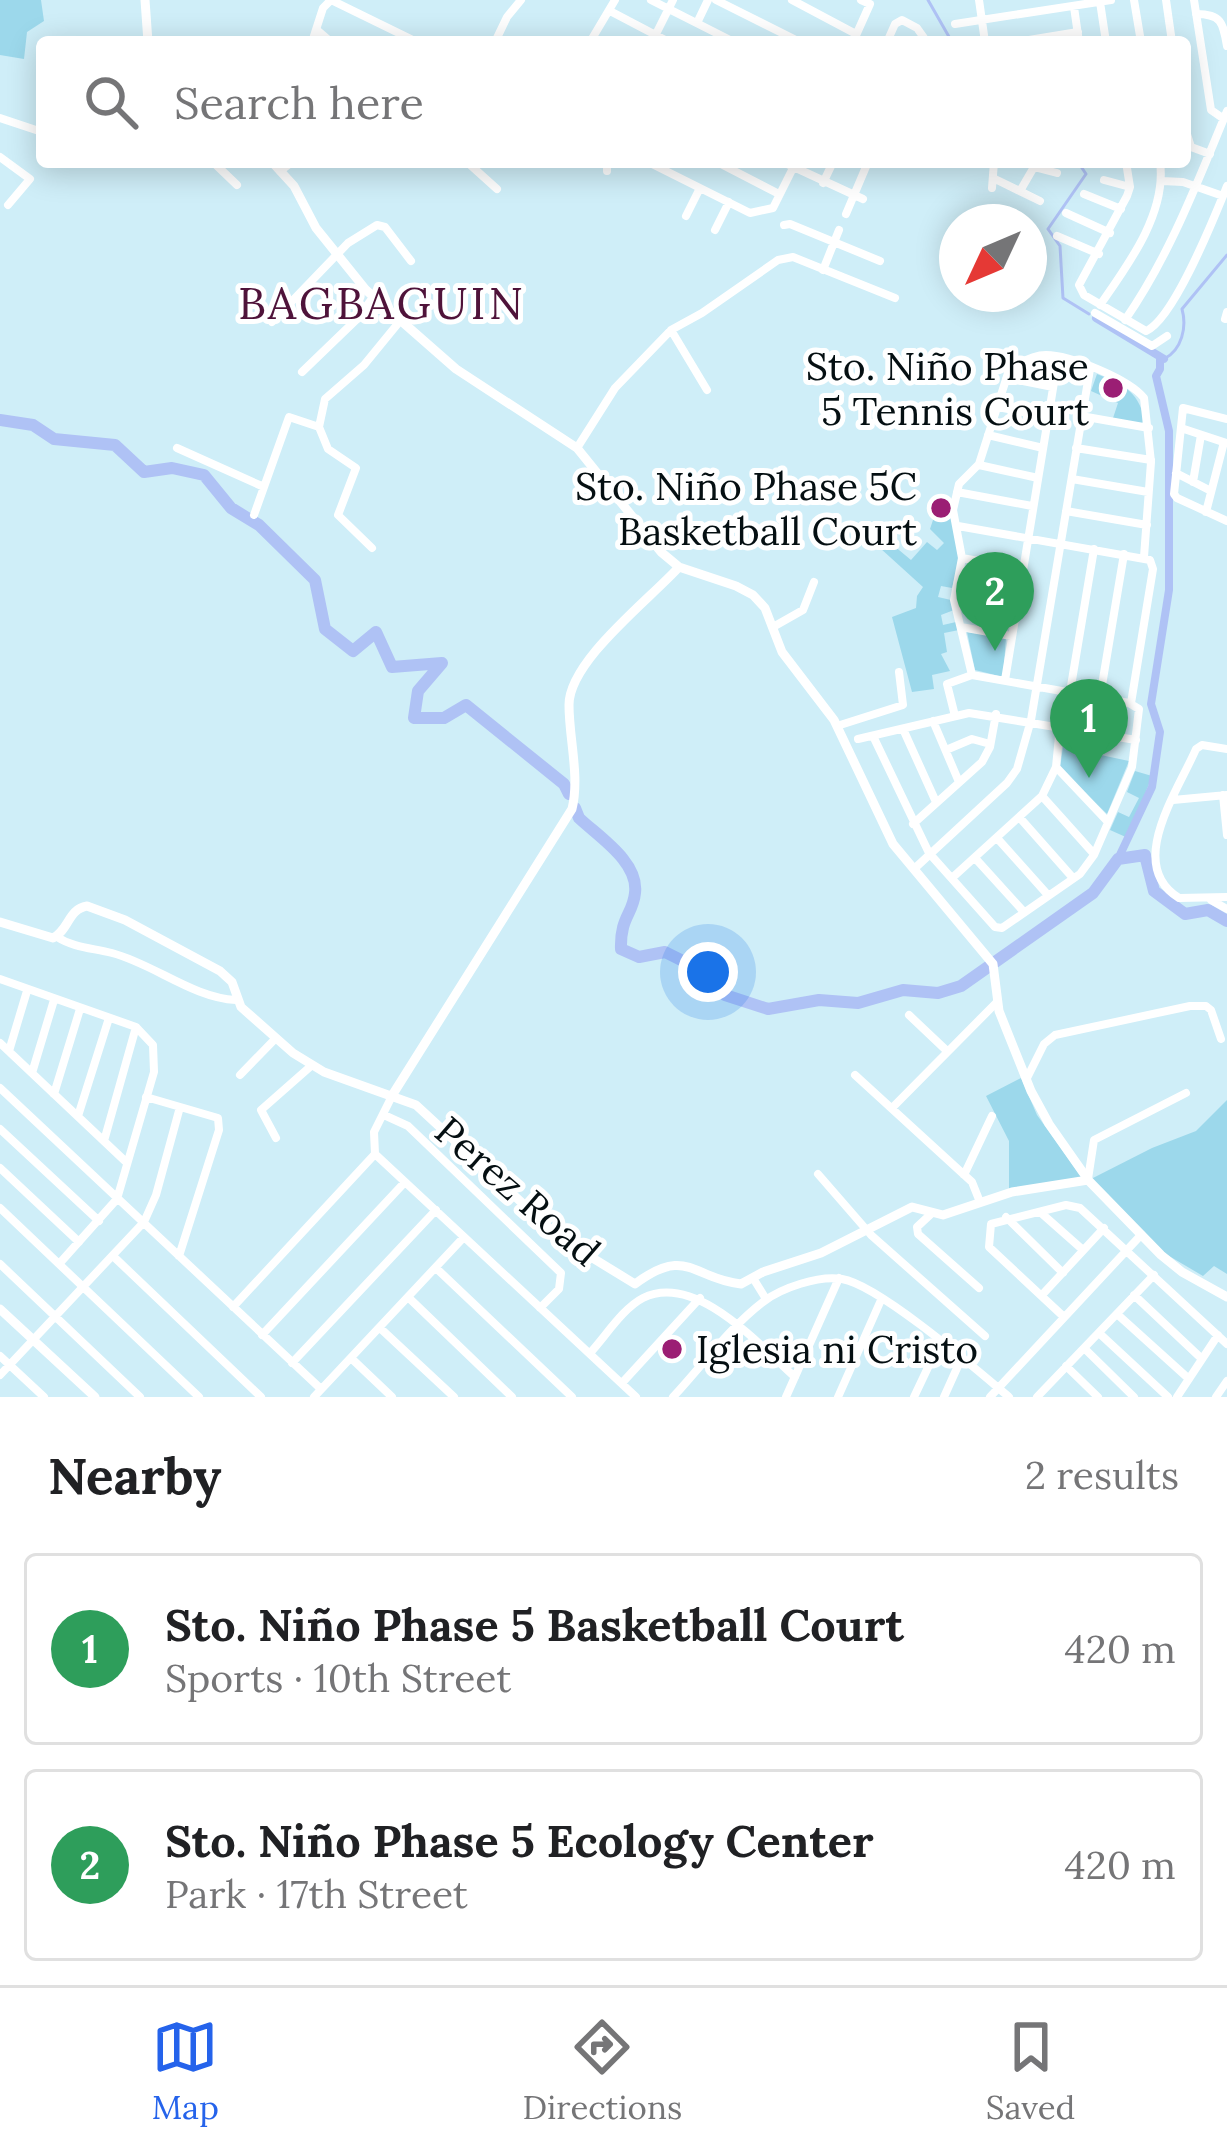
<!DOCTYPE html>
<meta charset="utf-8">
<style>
body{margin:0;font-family:Lora,serif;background:#f2f2f2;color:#202124}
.compass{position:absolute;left:939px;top:204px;width:108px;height:108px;border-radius:50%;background:#fff;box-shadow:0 6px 30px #0003;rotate:226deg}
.you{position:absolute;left:708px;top:972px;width:42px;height:42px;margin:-30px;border:9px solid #fff;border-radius:50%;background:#1a73e8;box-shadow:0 0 0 18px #1a73e833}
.badge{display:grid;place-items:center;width:78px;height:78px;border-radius:50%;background:#2563eb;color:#fff;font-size:39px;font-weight:700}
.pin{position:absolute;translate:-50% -99px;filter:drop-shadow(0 3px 6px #0008)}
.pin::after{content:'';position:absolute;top:63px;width:42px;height:36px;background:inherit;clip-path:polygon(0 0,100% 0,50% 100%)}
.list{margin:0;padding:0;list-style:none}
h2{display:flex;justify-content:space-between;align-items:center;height:156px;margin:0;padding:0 48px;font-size:51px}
h2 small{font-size:39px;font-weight:400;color:#757577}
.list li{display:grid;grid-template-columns:78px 1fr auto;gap:36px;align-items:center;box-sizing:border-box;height:192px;margin:0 24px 24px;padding:0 24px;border:3px solid #e0e0e0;border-radius:12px}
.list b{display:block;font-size:45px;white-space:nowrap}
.list p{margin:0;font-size:39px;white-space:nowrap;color:#757577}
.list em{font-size:39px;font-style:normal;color:#757577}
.icon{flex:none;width:66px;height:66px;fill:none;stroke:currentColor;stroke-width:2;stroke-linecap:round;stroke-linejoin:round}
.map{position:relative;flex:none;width:1227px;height:1397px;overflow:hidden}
.search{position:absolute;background:#fff;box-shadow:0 6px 30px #0003;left:36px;right:36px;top:36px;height:132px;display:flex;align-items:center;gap:30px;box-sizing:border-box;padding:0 42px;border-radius:12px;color:#757577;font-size:45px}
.sheet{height:588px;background:#fff}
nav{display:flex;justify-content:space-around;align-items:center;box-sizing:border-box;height:168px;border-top:3px solid #e0e0e0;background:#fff;font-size:33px;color:#757577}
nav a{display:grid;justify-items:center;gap:6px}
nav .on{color:#2563eb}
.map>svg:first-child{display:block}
.green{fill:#9cd8eb}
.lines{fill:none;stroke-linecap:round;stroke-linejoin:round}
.stream{stroke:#afc2f5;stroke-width:3}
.canal{stroke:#afc2f5;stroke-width:8}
.river{stroke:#afc2f5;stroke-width:12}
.minor{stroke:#fff;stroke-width:8}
.tertiary{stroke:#fff;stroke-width:9}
.poi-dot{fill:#9b1e74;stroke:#fff;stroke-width:4.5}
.labels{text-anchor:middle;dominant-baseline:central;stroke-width:10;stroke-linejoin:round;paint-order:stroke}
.poi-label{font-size:39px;fill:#050f12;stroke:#fff;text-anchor:end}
.street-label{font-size:39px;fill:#050f12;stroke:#fff}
.quarter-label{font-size:45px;letter-spacing:3px;fill:#4f133a;stroke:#fff}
</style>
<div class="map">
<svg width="1227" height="1397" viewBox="0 0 1227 1397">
<rect width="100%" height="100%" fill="#cfeef8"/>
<path class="green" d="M 0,0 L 41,0 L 44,21 L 27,32 L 24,59 L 0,55 Z
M 1097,374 C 1127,386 1139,392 1146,425 L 1113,418 L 1118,403 L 1091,391 Z
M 931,501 L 949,502 L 960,557 L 952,588 L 941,586 L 938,597 L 951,600 L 954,610 L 941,615 L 943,625 L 956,622 L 959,630 L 944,633 L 947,652 L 941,654 L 950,671 L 932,675 L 934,689 L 912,692 L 892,617 L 916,608 L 917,596 L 923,587 L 880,548 L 887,540 L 911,560 L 927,542 L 937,550 L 944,543 L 930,529 L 935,514 Z
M 967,632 L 1006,638 L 1003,677 L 975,670 Z
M 1063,747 L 1129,761 L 1107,814 L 1060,768 Z
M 1135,771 L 1152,776 L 1128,838 L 1110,830 L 1118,812 L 1129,817 L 1139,798 L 1127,792 Z
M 1021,1078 L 1037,1115 L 1082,1178 L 1009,1190 L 1009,1141 L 986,1096 Z
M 1227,1100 L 1227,1274 L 1214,1266 L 1203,1276 L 1164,1253 L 1091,1179 L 1152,1148 L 1196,1131 Z"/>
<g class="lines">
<path class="stream" d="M 928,0 L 952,42
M 1078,162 L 1086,174 L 1048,229 L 1060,246 L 1063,298 L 1089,314
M 1164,359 C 1182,350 1187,327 1182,309 L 1227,255"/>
<path class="canal" d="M 1096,318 L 1164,359 L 1160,359 L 1160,369 L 1156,376 L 1169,431 L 1169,590 L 1151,704 L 1160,732 L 1152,787 L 1118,859"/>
<path class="river" d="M 0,420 L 33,425 L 54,439 L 115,445 L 144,472 L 172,468 L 204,475 L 231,508 L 259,525 L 315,580 L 325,629 L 353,651 L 376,632 L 392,667 L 442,663 L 418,691 L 414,718 L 444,718 L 466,705 L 564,784 L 569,794
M 575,808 L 579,818 C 599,837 639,862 635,893 C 633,914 620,917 621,949 L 639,957 L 665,952 L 707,973 L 725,995 L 768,1009 L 819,1000 L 858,1003 L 903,990 L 938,993 L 961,986 L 1093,893 L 1118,859 L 1145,855 L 1154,891 L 1185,914 L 1208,910 L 1227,921"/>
<path class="minor" d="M 331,0 L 417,42
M 651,0 L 734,42
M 716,0 L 800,42
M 792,0 L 856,34
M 979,0 L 985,42
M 1134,0 L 1141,42
M 1166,0 L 1172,42
M 1194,0 L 1211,110 L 1224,119
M 1100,2 L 1106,42
M 1074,7 L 1079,42
M 610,11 L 669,42
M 1196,14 C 1221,14 1223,22 1227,46
M 697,23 L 708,0
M 955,24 L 1111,0
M 317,30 L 331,42
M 312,42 L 323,8 L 331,0
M 495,42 L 507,17 L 521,0
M 590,42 L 615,0
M 652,42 L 673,0
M 853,42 L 870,4 L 861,0
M 887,42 L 895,24 L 902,20 L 917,28 L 927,42
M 1016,42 L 1078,32
M 0,118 L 42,132
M 1185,128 L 1191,147 L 1210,154
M 0,157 L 30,179 L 8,205
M 213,162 L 237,185
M 467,162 L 497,189
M 648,162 L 750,213 L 773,208 L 796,162
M 717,162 L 779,194
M 783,162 L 863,199
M 1126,162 L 1130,187 L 1127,196 L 1079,285 L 1084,295 L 1146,331 C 1174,319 1214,218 1227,186
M 280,171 L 292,162
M 607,171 L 607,162
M 995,179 L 1040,201
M 1104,180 L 1130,187
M 1162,181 L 1183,182 L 1223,196
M 823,183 L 833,162
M 992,188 L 994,162
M 1020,191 L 1034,167 L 1057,173
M 1084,194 L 1121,209
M 1066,213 L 1110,233
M 846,214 L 868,162
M 686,216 L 700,188
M 784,225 L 790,224 L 880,261
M 715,230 L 729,202
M 1057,236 L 1099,254
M 823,270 L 839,230
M 1100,305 C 1128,265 1167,213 1160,162
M 1095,313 L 1152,346 L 1167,336
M 1225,319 L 1227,312
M 1125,320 C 1170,255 1197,183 1227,111
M 272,322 L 348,243 L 377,225 L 385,227 L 411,261
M 671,330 L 707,390
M 302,372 L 358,318 L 373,297
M 1007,378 L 1053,387
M 998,407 L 1048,417
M 1081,416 L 1149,428
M 1227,419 L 1183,408 L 1174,494 L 1177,498 L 1227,521
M 319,427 L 328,449 L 356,468 L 338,515 L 372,548
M 1181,428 L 1226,443
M 988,435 L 1043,448
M 177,448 L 264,487
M 577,448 L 615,388 L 671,330 L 702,313 L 778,260 L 793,257 L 895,298
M 1076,448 L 1151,460
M 979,465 L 1038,478
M 1176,473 L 1211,491
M 1072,479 L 1148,492
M 1193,482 L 1201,435
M 957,492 L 1032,506
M 1066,511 L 1147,525
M 1206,512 L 1224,442
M 254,515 L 289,417 L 319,427 L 325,399 L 364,365 L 400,321
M 958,526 L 1150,560 L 1153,569 L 1131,703
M 962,558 L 1023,569
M 773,627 L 803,610 L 814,582
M 961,627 L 1011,636
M 982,630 L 992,564
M 972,675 L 954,600 L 962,558 L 953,510 L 959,484 L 979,464 L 1009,370 C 1019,363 1033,355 1046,355 C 1070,355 1129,379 1144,398 L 1151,462 L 1144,557
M 1005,680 L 1058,358
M 1070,692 L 1094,549
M 1100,697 L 1124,554
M 933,721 L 959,782
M 837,726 L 903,705 L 899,672
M 903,729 L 936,802
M 873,736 L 929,853 L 995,927 L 1002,928 L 1080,874 L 1094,855 L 1132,767 L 1139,709 L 1129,703 L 972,675 L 947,684 L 955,716
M 858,739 L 969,713 L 1136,740
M 1227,749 L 1202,745 L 1196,749 C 1178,791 1125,865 1179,898 L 1227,897
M 946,750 L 972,739 L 990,744
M 1056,767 L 1108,822
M 1223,795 L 1227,835
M 1042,796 L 1094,854
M 1173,800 L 1227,795
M 1020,818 L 1073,878
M 913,824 L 982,762 L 990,747 L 996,714
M 997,838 L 1047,894
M 975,858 L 1024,912
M 914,869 L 1007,783 L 1017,769 L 1031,720 L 1090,369
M 952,878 L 1042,796 L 1056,767 L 1060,726
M 1211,900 L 1227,909
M 57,937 C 74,948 93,948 112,953 C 154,964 193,998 236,1000
M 0,979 L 136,1027 L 153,1045 L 154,1072 L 117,1199 L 59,1264
M 909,1015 L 947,1051
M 0,1043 L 125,1161
M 9,1051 L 27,991
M 32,1073 L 54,1000
M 240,1075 L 276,1038
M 855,1075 L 972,1182 L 980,1202
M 1027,1078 L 1044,1044 L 1055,1035 L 1190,1006 L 1206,1006 L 1211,1010 L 1221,1039
M 0,1088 L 321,1389
M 54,1094 L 80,1009
M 393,1094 L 374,1132 L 375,1154 L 636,1397
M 146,1097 L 218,1118 L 219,1130 L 179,1256
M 892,1108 L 996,1003
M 384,1115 L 408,1126 L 561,1273 L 559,1289 L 540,1308
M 78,1116 L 109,1018
M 0,1129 L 99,1221
M 276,1138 L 261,1110 L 311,1066
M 104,1141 L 136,1027
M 0,1168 L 79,1242
M 818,1174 L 871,1235 L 985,1336
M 964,1175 L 992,1116
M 1088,1179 L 1094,1140 L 1186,1093
M 0,1208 L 199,1397
M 1040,1212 L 1083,1250
M 932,1213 L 917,1227 L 918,1234 L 979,1288
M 1006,1217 L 1063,1273
M 113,1256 L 261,1397
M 0,1264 L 140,1397
M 436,1268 L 572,1397
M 753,1278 L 766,1299
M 1042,1295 L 1104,1228
M 1134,1295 L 1202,1359
M 409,1298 L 512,1397
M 233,1307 L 375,1154
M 1117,1314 L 1189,1379
M 1064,1317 L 989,1247 L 991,1224 L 1066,1205 L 1080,1208 L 1227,1344
M 380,1328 L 454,1397
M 1099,1333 L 1168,1397
M 262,1335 L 405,1182
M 1084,1348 L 1134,1397
M 590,1353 C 605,1337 623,1308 643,1298 C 696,1272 759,1345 795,1377
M 0,1356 L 44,1397
M 351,1358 L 392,1397
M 292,1363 L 436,1210
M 1066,1366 L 1098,1397
M 0,1375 L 144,1222 L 156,1195 L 180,1107
M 622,1383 L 700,1298
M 314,1397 L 464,1237
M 673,1397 C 702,1366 729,1328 763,1302 C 781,1288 819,1275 842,1279 C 879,1285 977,1370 1009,1397
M 786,1397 L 839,1278
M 838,1397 L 881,1300
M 914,1397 L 941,1340
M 944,1397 L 962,1357
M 990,1397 L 1141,1235
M 1037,1397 L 1154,1275
M 1177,1397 L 1218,1335
M 1216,1397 L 1227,1381"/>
<path class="tertiary" d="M 145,0 L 148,42
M 272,162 L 294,186 L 316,228 L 366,290 L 456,369 L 577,448 L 661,552 L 679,567 L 736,586 L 753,595 L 765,608 L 782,652 L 834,720 L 893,844 L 993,964 L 999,1011 L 1031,1091 L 1049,1124 L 1089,1181 L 1161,1255 L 1182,1272 L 1227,1297
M 0,922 L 53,938 C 69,930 68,909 87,906 L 125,920 L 220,971 L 232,982 L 241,1007 L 293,1053 L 324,1072 L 416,1105 L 560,1238 L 635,1284 C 687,1245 693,1279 741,1284 L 763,1272 L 821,1253 L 912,1207 L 943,1215 L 1012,1192 L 1088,1180
M 393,1094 L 572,809 C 580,776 569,739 569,705 C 569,661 649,600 679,567
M 0,1309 L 95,1397"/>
</g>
<g class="poi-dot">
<circle cx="1113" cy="388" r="12"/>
<circle cx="941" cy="508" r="12"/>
<circle cx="672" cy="1349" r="12"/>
</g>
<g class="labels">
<g class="poi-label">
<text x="1089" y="366">Sto. Niño Phase<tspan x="1089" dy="45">5 Tennis Court</tspan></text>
<text x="917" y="486">Sto. Niño Phase 5C<tspan x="917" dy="45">Basketball Court</tspan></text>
<text x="696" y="1349" text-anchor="start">Iglesia ni Cristo</text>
</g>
<g class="street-label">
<text transform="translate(518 1191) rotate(41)">Perez Road</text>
</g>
<g class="quarter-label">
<text x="382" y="302">BAGBAGUIN</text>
</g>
</g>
</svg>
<svg class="compass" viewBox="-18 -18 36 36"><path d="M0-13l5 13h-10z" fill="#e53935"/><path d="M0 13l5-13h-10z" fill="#757577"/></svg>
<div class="you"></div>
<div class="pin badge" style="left:1089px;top:778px;background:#2e9e5b">1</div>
<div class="pin badge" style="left:995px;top:651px;background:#2e9e5b">2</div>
<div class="search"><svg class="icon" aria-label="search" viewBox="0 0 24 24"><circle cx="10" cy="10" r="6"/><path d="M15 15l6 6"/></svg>Search here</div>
</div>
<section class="sheet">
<h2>Nearby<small>2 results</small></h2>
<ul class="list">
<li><span class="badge" style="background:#2e9e5b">1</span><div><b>Sto. Niño Phase 5 Basketball Court</b><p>Sports · 10th Street</p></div><em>420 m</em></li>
<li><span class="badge" style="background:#2e9e5b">2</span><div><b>Sto. Niño Phase 5 Ecology Center</b><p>Park · 17th Street</p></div><em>420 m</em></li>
</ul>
</section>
<nav>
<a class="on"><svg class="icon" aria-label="map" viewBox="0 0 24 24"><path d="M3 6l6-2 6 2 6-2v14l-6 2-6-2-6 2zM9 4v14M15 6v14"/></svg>Map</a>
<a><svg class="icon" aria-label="directions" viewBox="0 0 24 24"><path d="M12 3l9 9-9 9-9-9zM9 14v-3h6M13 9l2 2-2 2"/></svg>Directions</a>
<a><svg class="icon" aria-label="saved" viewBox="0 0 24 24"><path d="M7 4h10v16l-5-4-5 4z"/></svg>Saved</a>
</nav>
